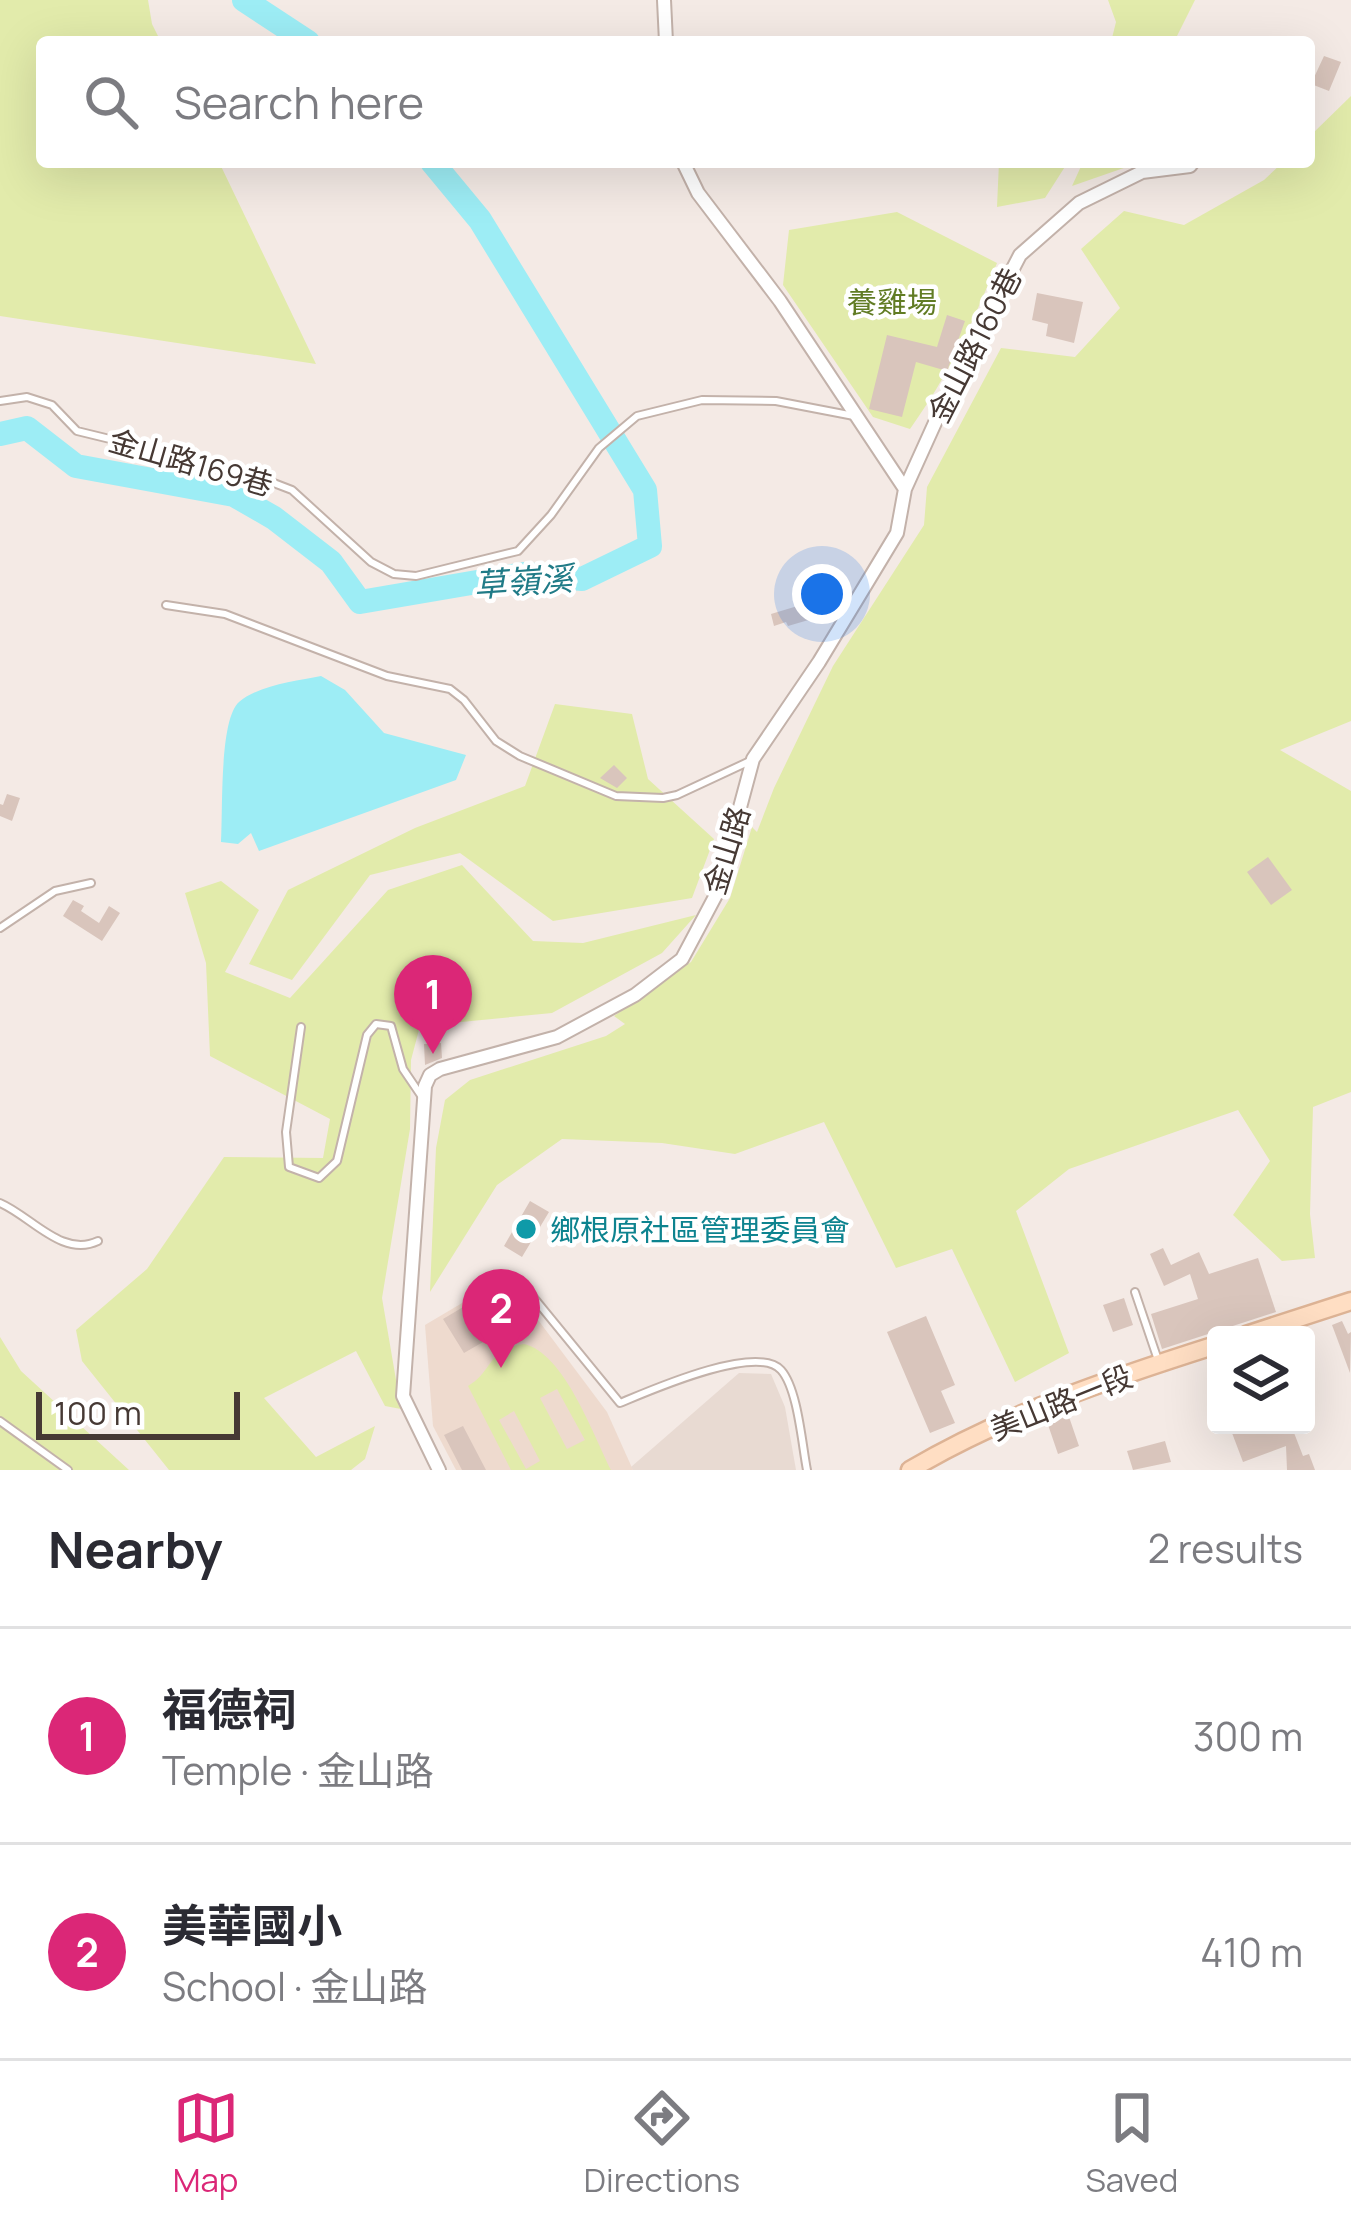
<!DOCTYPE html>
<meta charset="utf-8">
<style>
body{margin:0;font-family:Manrope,"Noto Sans TC",sans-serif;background:#f2f2f3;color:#2b2b33}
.controls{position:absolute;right:36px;bottom:36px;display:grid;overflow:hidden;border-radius:12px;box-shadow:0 12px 48px #0002}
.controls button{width:108px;height:108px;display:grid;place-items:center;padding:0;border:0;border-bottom:3px solid #e1e1e2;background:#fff;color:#2b2b33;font:60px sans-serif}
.scale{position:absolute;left:36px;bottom:30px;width:204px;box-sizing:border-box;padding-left:12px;border:6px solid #463934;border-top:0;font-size:33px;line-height:42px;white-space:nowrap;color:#463934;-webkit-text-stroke:9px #fff;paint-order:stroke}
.you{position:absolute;left:822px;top:594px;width:42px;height:42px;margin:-30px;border:9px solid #fff;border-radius:50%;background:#1a73e8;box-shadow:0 0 0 18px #1a73e833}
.badge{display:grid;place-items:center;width:78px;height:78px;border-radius:50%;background:#db2777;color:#fff;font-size:39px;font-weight:700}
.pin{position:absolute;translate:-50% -99px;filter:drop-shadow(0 3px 6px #0008)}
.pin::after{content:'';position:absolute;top:63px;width:42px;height:36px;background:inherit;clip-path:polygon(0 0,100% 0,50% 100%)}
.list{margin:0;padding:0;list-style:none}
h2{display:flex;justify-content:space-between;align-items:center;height:156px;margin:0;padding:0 48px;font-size:51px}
h2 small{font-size:39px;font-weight:400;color:#7c7c81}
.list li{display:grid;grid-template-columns:78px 1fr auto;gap:36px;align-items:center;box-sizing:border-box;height:216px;padding:0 48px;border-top:3px solid #e1e1e2}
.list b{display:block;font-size:45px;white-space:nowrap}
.list p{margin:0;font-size:39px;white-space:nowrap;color:#7c7c81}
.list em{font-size:39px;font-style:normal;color:#7c7c81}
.icon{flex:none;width:66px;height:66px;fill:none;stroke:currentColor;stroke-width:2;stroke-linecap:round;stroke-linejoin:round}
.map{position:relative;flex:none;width:1351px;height:1470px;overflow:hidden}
.search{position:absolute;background:#fff;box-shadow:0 12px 48px #0002;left:36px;right:36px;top:36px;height:132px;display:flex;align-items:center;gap:30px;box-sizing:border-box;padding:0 42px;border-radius:12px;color:#7c7c81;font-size:45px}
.sheet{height:588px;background:#fff}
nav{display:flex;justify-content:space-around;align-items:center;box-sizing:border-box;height:168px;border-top:3px solid #e1e1e2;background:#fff;font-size:33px;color:#7c7c81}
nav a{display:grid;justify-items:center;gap:6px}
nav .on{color:#db2777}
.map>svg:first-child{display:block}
.residential{fill:#e8dad2}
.education{fill:#eedace}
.green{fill:#e2ebab;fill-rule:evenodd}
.water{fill:#9dedf5}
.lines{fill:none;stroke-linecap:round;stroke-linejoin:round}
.river{stroke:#9dedf5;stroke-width:24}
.building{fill:#d9c5bc}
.lane-casing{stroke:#c3b2aa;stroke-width:10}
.street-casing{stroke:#c3b2aa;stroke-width:16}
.secondary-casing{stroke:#ddb395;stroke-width:21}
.lane{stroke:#fff;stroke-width:6}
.street{stroke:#fff;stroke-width:12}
.secondary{stroke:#ffdec3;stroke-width:16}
.culture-dot{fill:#0f9aa8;stroke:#fff;stroke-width:4.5}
.labels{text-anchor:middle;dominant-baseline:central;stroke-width:9;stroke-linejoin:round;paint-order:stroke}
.park-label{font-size:30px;fill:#617c24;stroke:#fff}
.street-label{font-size:30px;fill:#463934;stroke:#fff}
.culture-label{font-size:30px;fill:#0d838f;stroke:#fff;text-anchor:start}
.water-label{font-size:33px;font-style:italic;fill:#207b87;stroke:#fff}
</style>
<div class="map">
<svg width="1351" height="1470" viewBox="0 0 1351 1470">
<rect width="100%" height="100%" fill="#f4eae5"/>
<path class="residential" d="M 739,1373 L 771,1374 L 785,1407 L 796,1470 L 633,1470 L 631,1467 Z"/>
<path class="education" d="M 506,1277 L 607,1412 L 633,1470 L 456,1470 L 433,1426 L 425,1325 Z"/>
<path class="green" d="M 0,0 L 148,0 L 152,24 L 161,42 L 42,42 L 42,162 L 219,162 L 316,364 L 0,316 Z
M 1108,0 L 1195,0 L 1174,42 L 1111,42 L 1116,22 Z
M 1351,96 L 1351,721 L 1280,750 L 1351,791 L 1351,1092 L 1313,1107 L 1310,1214 L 1315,1258 L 1282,1261 L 1233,1215 L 1270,1161 L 1238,1110 L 1069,1169 L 1016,1211 L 1069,1353 L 1015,1382 L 952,1249 L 896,1268 L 824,1122 L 735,1154 L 662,1143 L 562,1139 L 497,1185 L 430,1292 L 436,1148 L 445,1100 L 470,1080 L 606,1036 L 625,1024 L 614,1016 L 691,962 L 730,898 L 752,827 L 757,832 L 774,788 L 833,666 L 924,525 L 927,487 L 1001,348 L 1075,357 L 1120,308 L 1081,249 L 1124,211 L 1184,225 L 1264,180 L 1283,162 L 1309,162 L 1309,137 Z
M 999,162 L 1068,162 L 1045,198 L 997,207 Z
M 1083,162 L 1141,162 L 1072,186 Z
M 897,212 L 997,263 C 973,323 948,376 910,429 L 873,417 L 783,285 L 789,230 Z
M 555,704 L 632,714 L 648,779 L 714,839 L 692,898 L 553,921 L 460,853 L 370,875 L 292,980 L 249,964 L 288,890 L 415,828 L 525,786 Z
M 462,865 L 533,941 L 583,943 L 696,915 L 662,953 L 552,1013 L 420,1026 L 411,1060 L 410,1129 L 382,1298 L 401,1409 L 385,1406 L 356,1351 L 264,1398 L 316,1457 L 375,1426 L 365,1459 L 351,1470 L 169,1470 L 82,1361 L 76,1330 L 147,1269 L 224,1157 L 323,1158 L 330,1119 L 210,1056 L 206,963 L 185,893 L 221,881 L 259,910 L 225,972 L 290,998 L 388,890 Z
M 0,1337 L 21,1371 L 129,1470 L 0,1470 Z
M 524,1344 C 564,1353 593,1434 611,1470 L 511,1470 L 468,1386 C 493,1372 487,1349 524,1344 ZM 557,1389 L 585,1440 L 567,1449 L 540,1398 ZM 514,1411 L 540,1461 L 526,1469 L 499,1420 Z"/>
<path class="water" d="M 321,676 L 345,690 L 384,733 L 466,755 L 456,780 L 259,851 L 251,833 L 238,844 L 221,842 C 223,812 219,720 239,702 C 259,685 296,681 321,676 Z"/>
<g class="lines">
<path class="river" d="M 244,0 L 308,42
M 0,434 L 27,428 L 76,466 L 234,495 L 274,518 L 331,562 L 360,602 L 524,574 L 582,579 L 650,546 L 645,490 L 480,220 L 432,162"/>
</g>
<path class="building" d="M 1324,56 L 1341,62 L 1329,91 L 1311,84 Z
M 1037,293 L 1083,302 L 1074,343 L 1046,336 L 1048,324 L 1032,320 Z
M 947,315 L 965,321 L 947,371 L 916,362 L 902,417 L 869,409 L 887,335 L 937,347 Z
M 824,598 L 829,614 L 788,626 L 786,622 L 774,626 L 771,614 Z
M 614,765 L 627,778 L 617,788 L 600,778 Z
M 7,794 L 20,798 L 12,821 L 0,816 L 0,804 L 3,805 Z
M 1268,857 L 1292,890 L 1271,905 L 1247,872 Z
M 73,900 L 84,906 L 81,911 L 99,923 L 109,906 L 120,913 L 102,941 L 63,916 Z
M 441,1043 L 442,1058 L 425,1065 L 424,1044 Z
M 530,1201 L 549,1212 L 522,1257 L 504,1246 Z
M 1163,1248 L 1171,1265 L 1199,1252 L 1209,1274 L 1258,1258 L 1276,1312 L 1162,1349 L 1151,1314 L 1198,1299 L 1190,1274 L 1164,1286 L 1150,1254 Z
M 495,1288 L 516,1323 L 464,1353 L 443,1319 Z
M 1124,1298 L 1133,1325 L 1113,1332 L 1103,1305 Z
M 926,1316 L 955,1385 L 941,1391 L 955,1423 L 930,1433 L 887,1332 Z
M 1342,1321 L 1348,1334 L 1351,1332 L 1350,1373 L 1332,1325 Z
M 1067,1411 L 1079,1446 L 1058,1454 L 1046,1419 Z
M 1229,1425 L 1291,1425 L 1303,1456 L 1309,1454 L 1315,1470 L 1287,1470 L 1286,1446 L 1243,1462 Z
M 463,1426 L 486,1470 L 462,1470 L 444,1435 Z
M 1165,1441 L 1171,1462 L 1133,1470 L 1127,1451 Z"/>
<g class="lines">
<defs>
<path id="lane" d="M 0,401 L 27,397 L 52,405 L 77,431 L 245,472 L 292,490 L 371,562 L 394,574 L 416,576 L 518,551 L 551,515 L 599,448 L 637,416 L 702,400 L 776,401 L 854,416
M 166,605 L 225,614 L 387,676 L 450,689 L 464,700 L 496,741 L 520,756 L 616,796 L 663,798 L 677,795 L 750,761
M 0,928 L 55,891 L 91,883
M 301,1027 L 286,1132 L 289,1167 L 319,1178 L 337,1161 L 367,1035 L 376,1024 L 391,1026 L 403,1069 L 422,1097
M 0,1203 C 31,1216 62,1258 98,1241
M 525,1287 L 620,1403 C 649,1391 757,1343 781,1370 C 798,1389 802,1445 807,1470
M 1135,1292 L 1158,1360
M 0,1421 L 68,1470"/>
<path id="street" d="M 664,0 L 666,42
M 905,489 L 948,394 L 1020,255 L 1079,203 L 1142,172 L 1190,166 L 1193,162
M 439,1470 L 403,1396 L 425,1086 L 430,1075 L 440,1069 L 557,1037 L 635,995 L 682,959 L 717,893 L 753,759 L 819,662 L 897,533 L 905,489 L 780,301 L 698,193 L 683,162"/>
<path id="secondary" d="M 1246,1335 L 1351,1301
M 910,1470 C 1005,1414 1112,1378 1216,1345"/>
</defs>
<use href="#lane" class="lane-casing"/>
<use href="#street" class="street-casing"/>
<use href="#secondary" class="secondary-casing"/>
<use href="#lane" class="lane"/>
<use href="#street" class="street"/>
<use href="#secondary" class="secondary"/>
</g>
<circle class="culture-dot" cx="526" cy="1229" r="12"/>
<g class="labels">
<g class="park-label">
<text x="892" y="301">養雞場</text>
</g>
<g class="street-label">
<text transform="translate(974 345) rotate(-63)">金山路160巷</text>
<text transform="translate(191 462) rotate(16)">金山路169巷</text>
<text transform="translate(726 850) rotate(-73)">金山路</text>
<text transform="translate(1061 1402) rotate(-22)">美山路一段</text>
</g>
<g class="culture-label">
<text x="550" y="1229">鄉根原社區管理委員會</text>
</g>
<g class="water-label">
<text transform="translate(523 581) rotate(-4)">草嶺溪</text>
</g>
</g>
</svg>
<div class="controls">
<button><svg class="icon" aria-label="layers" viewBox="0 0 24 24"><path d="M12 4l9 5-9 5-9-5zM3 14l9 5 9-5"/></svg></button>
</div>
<div class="scale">100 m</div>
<div class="you"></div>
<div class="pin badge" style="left:433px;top:1054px">1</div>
<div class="pin badge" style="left:501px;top:1368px">2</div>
<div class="search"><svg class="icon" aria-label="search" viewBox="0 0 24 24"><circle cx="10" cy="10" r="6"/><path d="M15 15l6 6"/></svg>Search here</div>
</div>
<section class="sheet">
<h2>Nearby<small>2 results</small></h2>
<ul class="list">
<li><span class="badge">1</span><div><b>福德祠</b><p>Temple · 金山路</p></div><em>300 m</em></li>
<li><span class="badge">2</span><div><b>美華國小</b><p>School · 金山路</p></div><em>410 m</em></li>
</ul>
</section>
<nav>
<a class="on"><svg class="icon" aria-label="map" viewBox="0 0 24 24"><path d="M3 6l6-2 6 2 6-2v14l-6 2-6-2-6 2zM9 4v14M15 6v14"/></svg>Map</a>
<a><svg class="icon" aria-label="directions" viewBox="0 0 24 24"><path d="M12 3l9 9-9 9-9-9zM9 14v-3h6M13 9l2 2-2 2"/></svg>Directions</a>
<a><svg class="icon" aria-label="saved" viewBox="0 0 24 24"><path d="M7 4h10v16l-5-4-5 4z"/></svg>Saved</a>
</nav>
